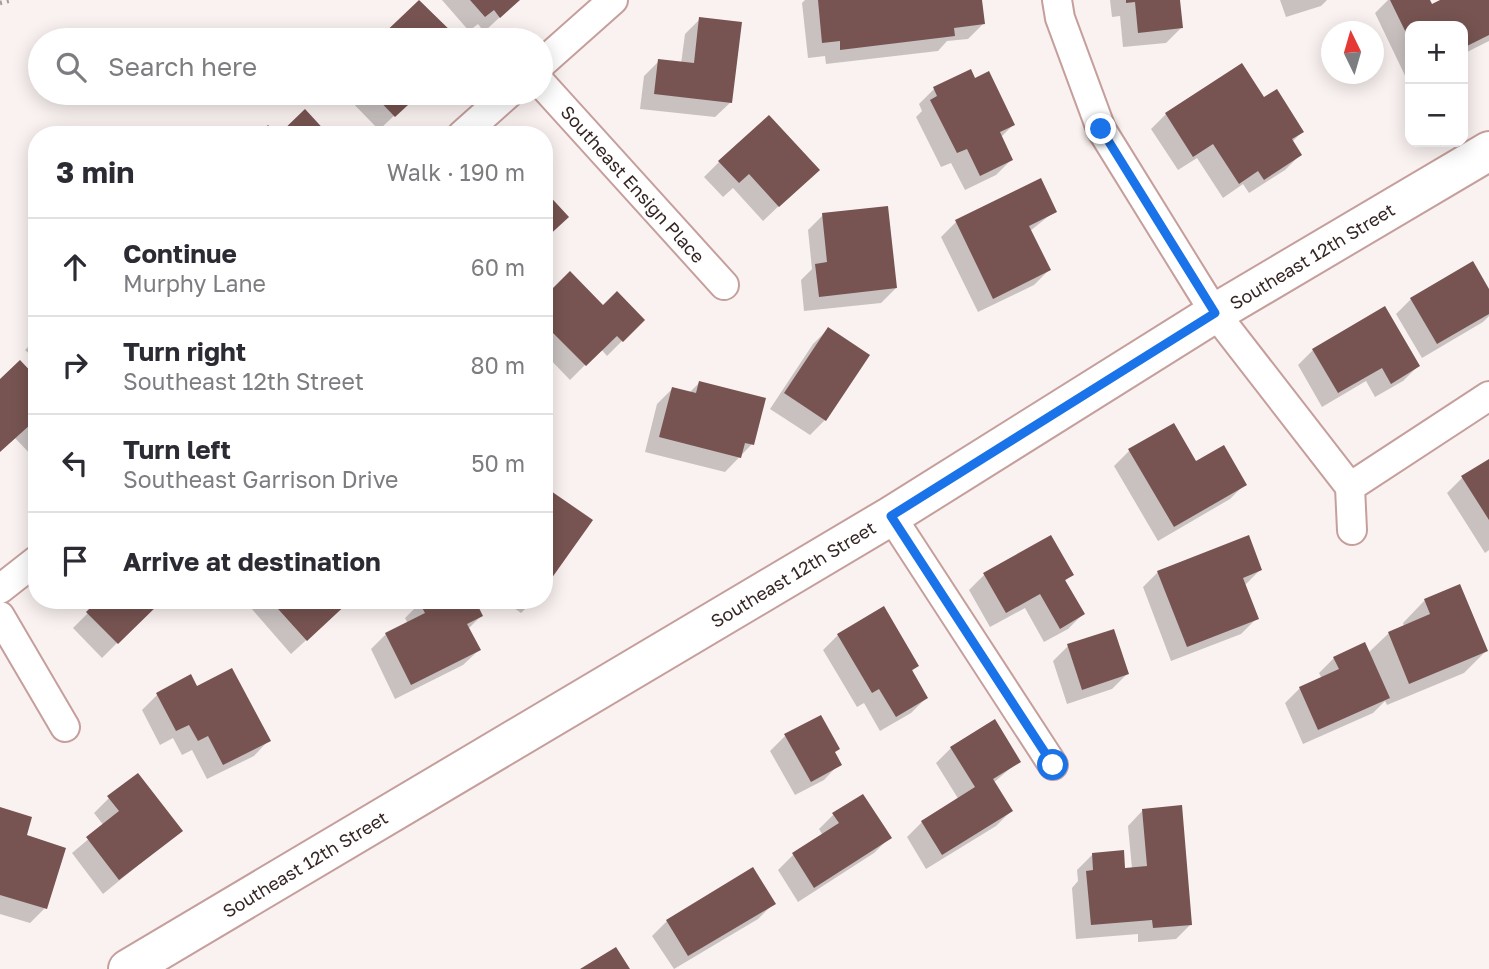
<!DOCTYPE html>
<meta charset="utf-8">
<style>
body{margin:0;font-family:"Golos Text",sans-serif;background:#f7f7f7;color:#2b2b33}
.controls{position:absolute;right:21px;top:21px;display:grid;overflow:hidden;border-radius:14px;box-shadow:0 4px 18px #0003}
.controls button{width:63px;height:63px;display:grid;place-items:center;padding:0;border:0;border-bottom:2px solid #e1e1e2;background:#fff;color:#2b2b33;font:35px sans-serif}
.compass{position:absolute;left:1321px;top:21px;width:63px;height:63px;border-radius:50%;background:#fff;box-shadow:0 4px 18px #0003;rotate:355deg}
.stop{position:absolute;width:21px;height:21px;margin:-16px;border:5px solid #1a73e8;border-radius:50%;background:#fff}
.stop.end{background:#1a73e8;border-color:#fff;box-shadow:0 2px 7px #0008}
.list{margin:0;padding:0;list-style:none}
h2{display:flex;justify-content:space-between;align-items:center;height:91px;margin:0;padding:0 28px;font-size:30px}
h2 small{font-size:23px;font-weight:400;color:#7c7c81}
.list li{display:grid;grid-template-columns:46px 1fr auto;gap:21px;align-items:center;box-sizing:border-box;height:98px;padding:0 28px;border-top:2px solid #e1e1e2}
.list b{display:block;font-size:26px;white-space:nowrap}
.list p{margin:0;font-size:23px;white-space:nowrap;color:#7c7c81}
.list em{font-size:23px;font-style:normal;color:#7c7c81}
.icon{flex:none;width:38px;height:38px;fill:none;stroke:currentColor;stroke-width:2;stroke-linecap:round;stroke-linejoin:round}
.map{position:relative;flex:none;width:1489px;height:969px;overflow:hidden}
.search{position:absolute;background:#fff;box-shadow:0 4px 18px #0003;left:28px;top:28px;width:525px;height:77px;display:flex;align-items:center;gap:18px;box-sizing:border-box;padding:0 24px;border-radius:38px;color:#7c7c81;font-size:26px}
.panel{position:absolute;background:#fff;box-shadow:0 4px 18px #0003;left:28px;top:126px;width:525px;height:483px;border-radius:28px}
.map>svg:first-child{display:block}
.shadow{fill:#0003}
.building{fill:#775451}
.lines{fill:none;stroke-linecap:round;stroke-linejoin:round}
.minor-casing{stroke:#c59f9b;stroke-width:32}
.secondary-casing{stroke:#c59f9b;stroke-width:42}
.path{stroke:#a79c9b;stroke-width:4.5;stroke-dasharray:2 5;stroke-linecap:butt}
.minor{stroke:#fff;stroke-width:28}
.secondary{stroke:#fff;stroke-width:38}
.route{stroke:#1a73e8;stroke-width:9}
.labels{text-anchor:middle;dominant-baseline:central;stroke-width:7;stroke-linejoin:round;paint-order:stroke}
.street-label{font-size:18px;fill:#352625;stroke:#fff}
</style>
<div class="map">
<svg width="1489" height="969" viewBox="0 0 1489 969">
<rect width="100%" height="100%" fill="#faf2f1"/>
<path class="shadow" d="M 442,0 L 518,0 L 484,32 L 478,24 L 469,31 Z
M 805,0 L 980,0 L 983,24 L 968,39 L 947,41 L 938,51 L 826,64 L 825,56 L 808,58 L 802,3 Z
M 1110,0 L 1178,0 L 1181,28 L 1166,43 L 1123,47 L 1120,16 L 1112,17 Z
M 1280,0 L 1327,0 L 1321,6 L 1286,17 Z
M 1388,0 L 1428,0 L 1431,6 L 1444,0 L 1489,0 L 1489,41 L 1463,54 L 1463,26 L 1410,26 L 1410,86 L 1375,13 Z
M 420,1 L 456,38 L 453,40 L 379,40 Z
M 700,19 L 731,102 L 715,117 L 640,109 L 644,76 L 659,61 L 681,64 L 685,34 Z
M 974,80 L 1013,125 L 1000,138 L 1011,160 L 996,175 L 965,190 L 951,163 L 941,167 L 916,117 L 922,111 L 919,104 L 934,89 Z
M 343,93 L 416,93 L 417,94 L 379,130 Z
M 1264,99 L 1302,132 L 1292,142 L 1300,155 L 1285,170 L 1249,193 L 1243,184 L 1223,198 L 1197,158 L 1178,170 L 1151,129 L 1166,114 Z
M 719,162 L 802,184 L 763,221 L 733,188 L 723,197 L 704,177 Z
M 1040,181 L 1055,211 L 1030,231 L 1049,270 L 1034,285 L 978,312 L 941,237 L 956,222 Z
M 823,215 L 896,288 L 881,303 L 804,311 L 801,280 L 812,269 L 808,230 Z
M 1489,292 L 1489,316 L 1483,322 L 1422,358 L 1396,314 L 1411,299 Z
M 544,299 L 603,307 L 643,320 L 607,356 L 601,349 L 570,380 L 544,353 Z
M 828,329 L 825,420 L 810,435 L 770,409 L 813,344 Z
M 37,338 L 37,361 L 25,350 Z
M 1313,350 L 1418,366 L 1403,381 L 1375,397 L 1366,381 L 1322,407 L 1298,365 Z
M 37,380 L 37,456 L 34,458 L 15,438 L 0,451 L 0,381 Z
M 699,383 L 752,444 L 725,472 L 645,452 L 657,404 L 672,389 L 689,393 Z
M 1129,451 L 1195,463 L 1245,484 L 1230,499 L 1158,541 L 1114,466 Z
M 1489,461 L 1489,550 L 1485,553 L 1447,493 L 1462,478 Z
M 1260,570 L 1245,585 L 1256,619 L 1241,634 L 1171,661 L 1143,587 L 1158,572 Z
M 1072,574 L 1064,582 L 1083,614 L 1068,629 L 1044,642 L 1025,608 L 990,627 L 969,590 L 984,575 Z
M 101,600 L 160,600 L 102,658 L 73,628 Z
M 244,600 L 350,600 L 291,654 Z
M 503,600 L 534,600 L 521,613 Z
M 1425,600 L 1486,651 L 1464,673 L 1387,705 L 1385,701 L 1373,713 L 1303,744 L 1285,703 L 1300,688 L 1322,679 L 1319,673 L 1334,658 L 1368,653 L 1389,633 L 1404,627 L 1403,623 Z
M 420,603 L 481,616 L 468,629 L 479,650 L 463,665 L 395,699 L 371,649 L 386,634 L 408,624 L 405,618 Z
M 838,635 L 917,666 L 911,672 L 926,698 L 911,713 L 880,731 L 864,703 L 857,707 L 823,650 Z
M 1068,646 L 1127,674 L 1112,689 L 1067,704 L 1053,661 Z
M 191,677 L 197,688 L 269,740 L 254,756 L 207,779 L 192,750 L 182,755 L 173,738 L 160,745 L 142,710 L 157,695 Z
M 785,736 L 839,764 L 824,780 L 795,795 L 770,751 Z
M 951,748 L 1019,761 L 993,783 L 1011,811 L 996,826 L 926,869 L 907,837 L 922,822 L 959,800 L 936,763 Z
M 109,798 L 180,831 L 103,894 L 72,853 L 104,826 L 94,813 Z
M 0,808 L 24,836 L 45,908 L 30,923 L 0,914 Z
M 1143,810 L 1191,924 L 1176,939 L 1138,942 L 1138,934 L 1076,939 L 1072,888 L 1078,881 L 1077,870 L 1092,855 L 1124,869 L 1132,869 L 1128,826 Z
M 834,814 L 889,838 L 874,853 L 798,902 L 778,870 L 793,855 L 823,836 L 819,829 Z
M 773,904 L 758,919 L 674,969 L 652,936 L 667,921 Z"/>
<path class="building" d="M 419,0 L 458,38 L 377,40 Z
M 470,0 L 520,0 L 500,18 L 494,10 L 485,17 Z
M 818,0 L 982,0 L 985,24 L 954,28 L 955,36 L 840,50 L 840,41 L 822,43 Z
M 1126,0 L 1180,0 L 1183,28 L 1138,33 L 1135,2 L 1126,3 Z
M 1390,0 L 1430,0 L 1432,4 L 1440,0 L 1489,0 L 1489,35 L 1463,48 L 1463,26 L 1410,26 L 1410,41 Z
M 699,17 L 742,22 L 732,103 L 654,94 L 658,59 L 694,63 Z
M 1242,63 L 1264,97 L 1277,89 L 1304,132 L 1292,139 L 1302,155 L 1264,180 L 1258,171 L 1239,184 L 1213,144 L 1193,157 L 1165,113 Z
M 971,69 L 975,78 L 989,71 L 1015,125 L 1000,132 L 1013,160 L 980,176 L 967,149 L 957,153 L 930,100 L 937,96 L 933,87 Z
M 372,93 L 421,93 L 395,117 Z
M 305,109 L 329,135 L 278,135 Z
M 769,115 L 820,170 L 779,207 L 749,174 L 739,183 L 718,161 Z
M 268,125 L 277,135 L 257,135 Z
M 1041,178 L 1057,212 L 1029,226 L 1051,270 L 993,299 L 955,220 Z
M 544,190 L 569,217 L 544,240 Z
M 888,206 L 897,288 L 819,297 L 815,264 L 827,262 L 822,213 Z
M 1473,261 L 1489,289 L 1489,314 L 1437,344 L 1410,298 Z
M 570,271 L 603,305 L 617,291 L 645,320 L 623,342 L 617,336 L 586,366 L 544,324 L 544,297 Z
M 1385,306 L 1420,366 L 1391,384 L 1382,368 L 1338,393 L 1312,349 Z
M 828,327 L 870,355 L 826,421 L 784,393 Z
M 20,360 L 37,378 L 37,430 L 31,424 L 0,452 L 0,379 Z
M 699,381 L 766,398 L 754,445 L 745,443 L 741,458 L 659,437 L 672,387 L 696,393 Z
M 1174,423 L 1196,461 L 1224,445 L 1247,485 L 1174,527 L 1128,449 Z
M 1489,459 L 1489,520 L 1461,476 Z
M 548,489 L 593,520 L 544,589 L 544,494 Z
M 1051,535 L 1074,575 L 1065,580 L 1085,614 L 1060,629 L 1040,594 L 1006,613 L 983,573 Z
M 1249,535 L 1262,570 L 1243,578 L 1259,619 L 1187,647 L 1157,571 Z
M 1460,584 L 1488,651 L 1409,684 L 1388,632 L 1430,614 L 1424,599 Z
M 98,600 L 163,600 L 118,644 L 86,612 Z
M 270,600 L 351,600 L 307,641 Z
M 422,600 L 475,600 L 483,616 L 467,624 L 481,650 L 411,685 L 385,633 L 425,613 L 419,602 Z
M 884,606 L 919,666 L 912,670 L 928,698 L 896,717 L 879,689 L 872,693 L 837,634 Z
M 1114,629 L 1129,674 L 1082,690 L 1067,644 Z
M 1365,642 L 1390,698 L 1318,730 L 1299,687 L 1339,669 L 1333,657 Z
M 232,668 L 271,741 L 223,765 L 208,736 L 198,741 L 189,725 L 176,731 L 156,693 L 191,674 L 197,686 Z
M 821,715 L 840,749 L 835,752 L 842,765 L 811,782 L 784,734 Z
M 995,719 L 1021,762 L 993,779 L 1013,811 L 942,855 L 921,821 L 975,787 L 950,747 Z
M 138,773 L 183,831 L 119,880 L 86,837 L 119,811 L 107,796 Z
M 863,794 L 892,838 L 814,888 L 792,853 L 839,823 L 832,813 Z
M 1182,805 L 1192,925 L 1153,928 L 1152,920 L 1091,925 L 1086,871 L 1093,870 L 1092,853 L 1124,850 L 1125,868 L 1147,866 L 1142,809 Z
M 0,807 L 32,817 L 27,835 L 66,848 L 47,909 L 0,895 Z
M 753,867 L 776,904 L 688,956 L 666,920 Z
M 616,947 L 630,969 L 580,969 Z"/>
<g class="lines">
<defs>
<path id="minor" d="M 1057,0 L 1060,18 L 1101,129 L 1200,289 L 1215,313 L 1350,487 L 1489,396
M 541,64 L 613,0
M 541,83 L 724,285
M 462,135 L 509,93
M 1350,487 L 1352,530
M 891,516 L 1053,765
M 0,589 L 37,560
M 0,616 L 65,727"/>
<path id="secondary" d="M 128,969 L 891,516 L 1215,313 L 1489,151"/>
</defs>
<use href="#minor" class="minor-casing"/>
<use href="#secondary" class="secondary-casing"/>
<path class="path" d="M 0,3 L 12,0"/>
<use href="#minor" class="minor"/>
<use href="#secondary" class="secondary"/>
</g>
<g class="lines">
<path class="route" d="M 1053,765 L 891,516 L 1215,313 L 1101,129"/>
</g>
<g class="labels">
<g class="street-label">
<text transform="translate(633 184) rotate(48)">Southeast Ensign Place</text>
<text transform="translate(1312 256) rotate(-31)">Southeast 12th Street</text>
<text transform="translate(793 574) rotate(-31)">Southeast 12th Street</text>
<text transform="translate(305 864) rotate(-31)">Southeast 12th Street</text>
</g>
</g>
</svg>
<div class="controls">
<button>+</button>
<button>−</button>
</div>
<svg class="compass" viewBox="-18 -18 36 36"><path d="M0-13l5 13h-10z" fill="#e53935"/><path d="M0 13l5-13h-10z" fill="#7c7c81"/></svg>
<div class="stop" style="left:1053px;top:765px"></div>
<div class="stop end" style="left:1101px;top:129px"></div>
<div class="search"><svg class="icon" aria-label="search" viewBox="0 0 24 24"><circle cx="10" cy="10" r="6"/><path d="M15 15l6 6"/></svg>Search here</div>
<section class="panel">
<h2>3 min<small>Walk · 190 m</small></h2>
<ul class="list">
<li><svg class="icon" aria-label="ahead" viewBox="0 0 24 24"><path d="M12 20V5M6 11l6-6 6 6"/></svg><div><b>Continue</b><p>Murphy Lane</p></div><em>60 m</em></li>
<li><svg class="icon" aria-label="right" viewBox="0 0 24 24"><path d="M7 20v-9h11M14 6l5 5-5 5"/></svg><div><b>Turn right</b><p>Southeast 12th Street</p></div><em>80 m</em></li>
<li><svg class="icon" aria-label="left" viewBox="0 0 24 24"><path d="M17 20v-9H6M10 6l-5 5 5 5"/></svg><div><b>Turn left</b><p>Southeast Garrison Drive</p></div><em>50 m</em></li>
<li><svg class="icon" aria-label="arrive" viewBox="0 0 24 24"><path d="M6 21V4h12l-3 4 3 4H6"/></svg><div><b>Arrive at destination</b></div></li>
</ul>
</section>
</div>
